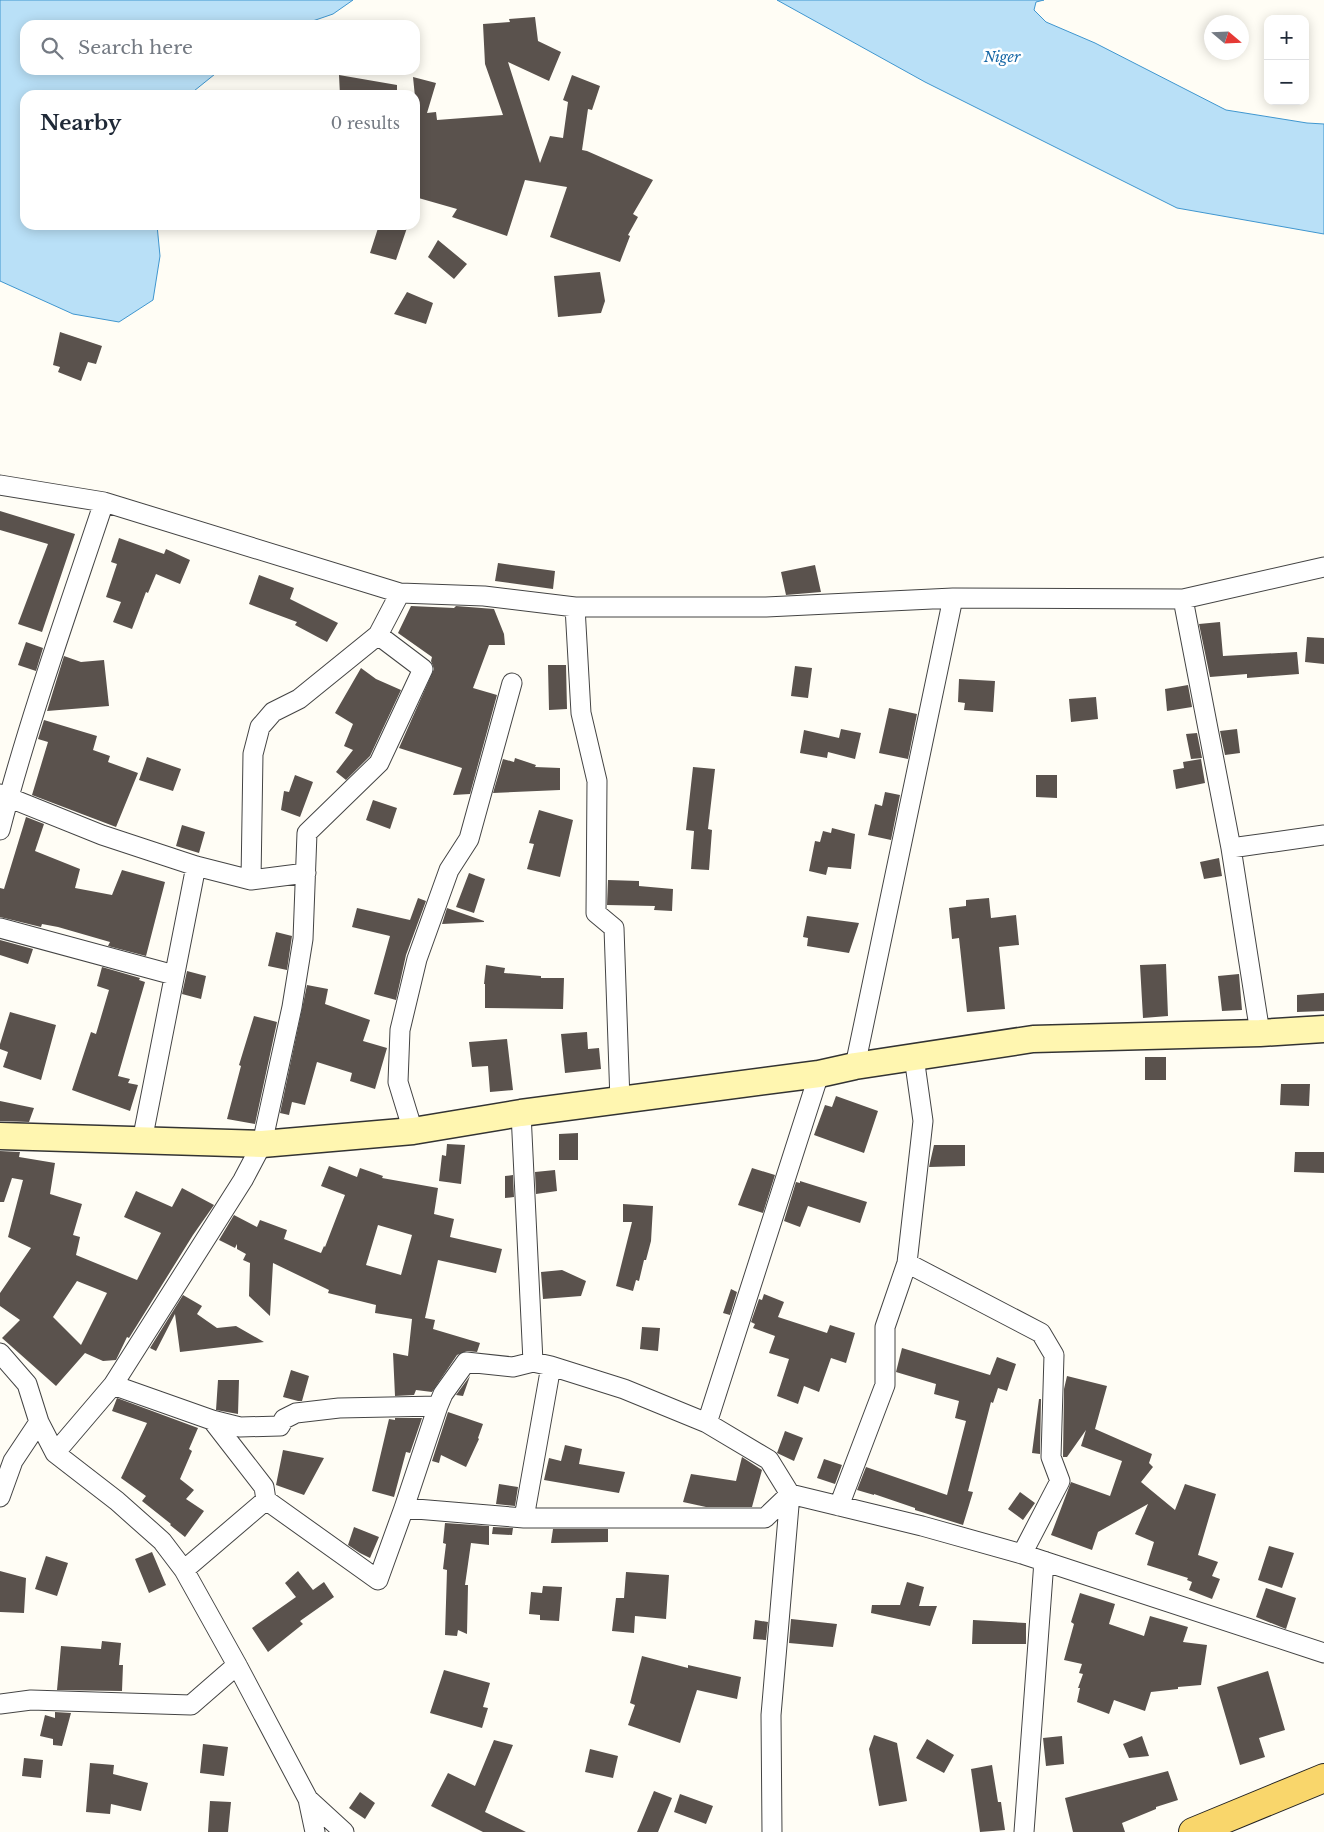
<!DOCTYPE html>
<meta charset="utf-8">
<style>
body{margin:0;font-family:"Libre Baskerville",serif;background:#f6f6f7;color:#1f2937}
.controls{position:absolute;right:15px;top:15px;display:grid;overflow:hidden;border-radius:10px;box-shadow:0 2px 12px #0003}
.controls button{width:45px;height:45px;display:grid;place-items:center;padding:0;border:0;border-bottom:1px solid #e0e1e3;background:#fff;color:#1f2937;font:25px sans-serif}
.compass{position:absolute;left:1204px;top:15px;width:45px;height:45px;border-radius:50%;background:#fff;box-shadow:0 2px 12px #0003;rotate:109deg}
.list{margin:0;padding:0;list-style:none}
h2{display:flex;justify-content:space-between;align-items:center;height:65px;margin:0;padding:0 20px;font-size:21px}
h2 small{font-size:16px;font-weight:400;color:#747a83}
.icon{flex:none;width:28px;height:28px;fill:none;stroke:currentColor;stroke-width:2;stroke-linecap:round;stroke-linejoin:round}
.map{position:relative;flex:none;width:1324px;height:1832px;overflow:hidden}
.search{position:absolute;background:#fff;box-shadow:0 2px 12px #0003;left:20px;top:20px;width:400px;height:55px;display:flex;align-items:center;gap:12px;box-sizing:border-box;padding:0 18px;border-radius:15px;color:#747a83;font-size:19px}
.panel{position:absolute;background:#fff;box-shadow:0 2px 12px #0003;left:20px;top:90px;width:400px;height:140px;border-radius:15px}
.map>svg:first-child{display:block}
.water{fill:#b9e0f7;stroke:#3f96cf}
.building{fill:#5a524d;fill-rule:evenodd}
.lines{fill:none;stroke-linecap:round;stroke-linejoin:round}
.street-casing{stroke:#444;stroke-width:21}
.secondary-casing{stroke:#333;stroke-width:29}
.primary-casing{stroke:#222;stroke-width:30}
.street{stroke:#fff;stroke-width:19}
.secondary{stroke:#fff6b0;stroke-width:26}
.primary{stroke:#f9d66b;stroke-width:28}
.labels{text-anchor:middle;dominant-baseline:central;stroke-width:5;stroke-linejoin:round;paint-order:stroke}
.water-label{font-size:14px;font-style:italic;fill:#1768a6;stroke:#fff}
</style>
<div class="map">
<svg width="1324" height="1832" viewBox="0 0 1324 1832">
<rect width="100%" height="100%" fill="#fffdf5"/>
<path class="water" d="M 0,0 L 353,0 L 333,14 L 301,25 L 25,25 L 25,70 L 220,70 L 189,95 L 25,95 L 25,225 L 157,225 L 160,256 L 153,300 L 119,322 L 73,314 L 0,281 Z
M 777,0 L 1044,0 L 1036,2 L 1034,10 L 1046,22 L 1095,43 L 1226,110 L 1307,123 L 1324,124 L 1324,234 L 1177,208 L 925,82 Z"/>
<path class="building" d="M 535,17 L 538,41 L 561,52 L 549,81 L 508,62 L 540,163 L 550,136 L 563,138 L 568,102 L 563,100 L 572,75 L 600,86 L 592,110 L 588,109 L 582,150 L 587,151 L 653,180 L 633,214 L 638,217 L 628,235 L 630,236 L 620,262 L 550,237 L 567,187 L 525,180 L 507,236 L 452,217 L 457,209 L 415,197 L 415,145 L 420,146 L 413,77 L 436,83 L 427,113 L 436,112 L 437,120 L 503,115 L 485,64 L 483,24 L 510,22 L 509,19 Z
M 339,75 L 397,85 L 397,95 L 340,95 Z
M 379,225 L 408,225 L 396,260 L 370,253 Z
M 438,240 L 467,264 L 454,279 L 428,257 Z
M 600,272 L 605,301 L 601,313 L 558,317 L 554,276 Z
M 407,292 L 433,303 L 426,324 L 394,314 Z
M 60,332 L 102,346 L 96,364 L 88,362 L 81,381 L 58,372 L 60,367 L 53,365 Z
M 0,511 L 75,534 L 42,632 L 18,624 L 48,544 L 0,530 Z
M 119,538 L 164,554 L 166,549 L 190,560 L 180,584 L 156,574 L 148,593 L 146,592 L 132,629 L 113,622 L 121,602 L 106,597 L 117,564 L 111,562 Z
M 498,563 L 555,571 L 553,589 L 495,581 Z
M 815,565 L 821,592 L 786,595 L 781,572 Z
M 259,575 L 294,588 L 290,599 L 338,623 L 327,642 L 295,625 L 297,622 L 249,604 Z
M 411,606 L 454,608 L 456,606 L 494,609 L 504,634 L 505,645 L 489,645 L 473,688 L 497,695 L 470,794 L 453,795 L 462,768 L 399,748 L 434,669 L 431,661 L 432,657 L 398,633 Z
M 1220,622 L 1223,656 L 1297,652 L 1299,674 L 1247,678 L 1247,674 L 1210,677 L 1199,624 Z
M 1307,637 L 1324,638 L 1324,664 L 1305,662 Z
M 26,642 L 43,648 L 36,671 L 18,665 Z
M 64,656 L 81,662 L 104,660 L 109,706 L 47,711 Z
M 548,665 L 566,665 L 567,709 L 549,710 Z
M 795,666 L 812,668 L 808,698 L 791,696 Z
M 361,668 L 376,679 L 401,690 L 370,756 L 346,780 L 336,772 L 353,750 L 344,746 L 353,724 L 335,713 Z
M 959,679 L 995,681 L 993,712 L 964,710 L 965,703 L 958,702 Z
M 1188,685 L 1192,707 L 1167,711 L 1165,689 Z
M 1096,697 L 1098,719 L 1071,722 L 1069,699 Z
M 889,708 L 917,714 L 908,759 L 879,753 Z
M 44,720 L 97,736 L 93,750 L 110,756 L 108,762 L 138,773 L 116,827 L 32,795 L 48,742 L 38,739 Z
M 841,729 L 861,733 L 855,759 L 828,752 L 827,758 L 800,753 L 804,730 L 839,738 Z
M 1237,729 L 1240,753 L 1225,755 L 1220,731 Z
M 1197,733 L 1202,758 L 1191,759 L 1186,734 Z
M 147,757 L 181,769 L 173,791 L 139,780 Z
M 515,758 L 536,765 L 535,767 L 560,768 L 560,790 L 493,793 L 503,759 L 514,762 Z
M 1201,759 L 1205,783 L 1176,789 L 1173,770 L 1184,768 L 1183,762 Z
M 693,767 L 715,769 L 708,829 L 712,830 L 709,870 L 691,869 L 694,831 L 686,830 Z
M 295,775 L 313,782 L 300,817 L 281,810 L 284,791 L 289,792 Z
M 1036,775 L 1057,775 L 1057,798 L 1036,797 Z
M 885,792 L 900,795 L 891,840 L 868,835 L 875,804 L 882,806 Z
M 373,800 L 397,808 L 390,829 L 366,820 Z
M 539,810 L 573,820 L 560,877 L 527,869 L 534,844 L 529,843 Z
M 26,817 L 44,824 L 35,851 L 80,869 L 75,888 L 112,895 L 122,870 L 165,882 L 146,956 L 108,946 L 110,942 L 58,927 L 42,924 L 41,927 L 0,917 L 0,888 L 4,889 Z
M 182,825 L 205,832 L 199,853 L 176,846 Z
M 832,828 L 855,834 L 851,869 L 828,867 L 826,875 L 809,871 L 815,841 L 820,842 L 823,831 L 831,833 Z
M 1219,858 L 1222,876 L 1204,879 L 1200,862 Z
M 469,873 L 485,879 L 474,913 L 456,907 Z
M 608,880 L 639,881 L 639,886 L 673,889 L 672,911 L 654,910 L 655,906 L 607,905 Z
M 418,898 L 426,901 L 406,955 L 396,1000 L 374,994 L 390,936 L 352,927 L 357,908 L 410,920 Z
M 989,898 L 991,918 L 1016,915 L 1019,945 L 999,947 L 1005,1009 L 967,1012 L 959,938 L 952,939 L 949,908 L 966,906 L 966,900 Z
M 447,908 L 484,921 L 484,922 L 442,924 Z
M 807,916 L 859,923 L 849,953 L 807,946 L 808,938 L 803,937 Z
M 276,932 L 292,936 L 287,970 L 268,966 Z
M 0,940 L 33,949 L 28,964 L 0,955 Z
M 1166,964 L 1168,1016 L 1143,1018 L 1140,965 Z
M 486,965 L 505,968 L 504,973 L 541,976 L 541,978 L 564,978 L 563,1009 L 485,1008 L 485,984 L 484,984 Z
M 102,967 L 140,978 L 139,980 L 145,982 L 118,1076 L 130,1079 L 128,1083 L 138,1085 L 130,1111 L 72,1090 L 91,1032 L 96,1034 L 109,990 L 97,986 Z
M 187,971 L 206,976 L 201,999 L 182,994 Z
M 1239,974 L 1242,1010 L 1222,1011 L 1218,976 Z
M 307,985 L 328,989 L 325,1004 L 370,1020 L 363,1041 L 387,1048 L 375,1089 L 350,1081 L 352,1073 L 317,1062 L 305,1105 L 292,1102 L 289,1115 L 280,1113 Z
M 1324,993 L 1324,1011 L 1297,1012 L 1297,995 Z
M 10,1012 L 56,1025 L 41,1080 L 3,1067 L 8,1052 L 0,1049 L 0,1044 Z
M 254,1016 L 277,1022 L 255,1124 L 227,1119 L 241,1066 L 239,1065 Z
M 587,1032 L 588,1049 L 599,1048 L 601,1069 L 565,1073 L 561,1034 Z
M 507,1039 L 513,1090 L 490,1092 L 488,1066 L 472,1067 L 469,1042 Z
M 1145,1057 L 1166,1057 L 1166,1080 L 1145,1080 Z
M 1281,1084 L 1310,1084 L 1309,1106 L 1280,1105 Z
M 836,1096 L 878,1111 L 864,1153 L 814,1135 L 825,1105 L 832,1107 Z
M 0,1101 L 34,1108 L 29,1122 L 0,1121 Z
M 578,1133 L 578,1160 L 559,1160 L 559,1134 Z
M 447,1144 L 465,1145 L 461,1184 L 439,1181 L 442,1155 L 446,1156 Z
M 934,1145 L 965,1145 L 965,1166 L 929,1167 Z
M 0,1151 L 20,1152 L 19,1157 L 55,1163 L 50,1194 L 82,1204 L 73,1235 L 80,1237 L 76,1255 L 137,1280 L 161,1233 L 124,1217 L 136,1191 L 172,1207 L 182,1188 L 214,1205 L 193,1235 L 129,1338 L 127,1337 L 116,1360 L 103,1361 L 85,1353 L 56,1386 L 2,1338 L 20,1320 L 0,1306 L 0,1293 L 31,1248 L 8,1237 L 23,1180 L 12,1178 L 4,1202 L 0,1202 ZM 77,1281 L 107,1293 L 81,1345 L 53,1317 Z
M 1295,1152 L 1324,1152 L 1324,1173 L 1294,1172 Z
M 329,1166 L 357,1177 L 360,1168 L 383,1176 L 382,1178 L 438,1188 L 434,1214 L 454,1219 L 450,1237 L 502,1249 L 496,1273 L 438,1260 L 425,1318 L 435,1320 L 433,1329 L 480,1343 L 477,1352 L 467,1351 L 457,1355 L 432,1392 L 416,1390 L 414,1395 L 395,1396 L 393,1353 L 408,1356 L 412,1319 L 375,1313 L 376,1305 L 328,1293 L 329,1290 L 273,1263 L 270,1316 L 249,1296 L 250,1263 L 243,1260 L 246,1254 L 237,1249 L 237,1244 L 235,1248 L 219,1240 L 234,1215 L 257,1227 L 260,1220 L 287,1230 L 284,1239 L 321,1253 L 324,1246 L 325,1247 L 345,1195 L 321,1186 ZM 378,1225 L 412,1235 L 401,1275 L 366,1265 Z
M 752,1168 L 775,1175 L 763,1213 L 738,1205 Z
M 555,1170 L 557,1191 L 536,1194 L 535,1172 Z
M 513,1175 L 514,1197 L 505,1198 L 505,1176 Z
M 800,1181 L 867,1202 L 860,1223 L 808,1206 L 800,1227 L 784,1221 L 796,1182 L 800,1183 Z
M 623,1204 L 653,1206 L 651,1241 L 646,1260 L 644,1260 L 639,1281 L 636,1280 L 633,1291 L 616,1286 L 632,1222 L 623,1222 Z
M 562,1270 L 586,1281 L 581,1296 L 543,1299 L 541,1272 Z
M 731,1289 L 737,1292 L 730,1315 L 723,1313 Z
M 764,1294 L 784,1302 L 778,1317 L 827,1333 L 830,1325 L 855,1333 L 846,1363 L 831,1358 L 819,1392 L 804,1386 L 798,1404 L 777,1396 L 789,1359 L 769,1353 L 775,1336 L 753,1328 L 755,1324 L 751,1322 L 759,1299 L 762,1300 Z
M 183,1295 L 202,1306 L 197,1314 L 217,1328 L 236,1326 L 264,1342 L 180,1352 L 175,1314 L 156,1351 L 150,1348 Z
M 642,1327 L 660,1328 L 658,1351 L 640,1349 Z
M 902,1348 L 990,1375 L 997,1357 L 1016,1364 L 1007,1391 L 998,1388 L 993,1403 L 991,1402 L 968,1491 L 973,1492 L 963,1525 L 915,1510 L 915,1508 L 874,1494 L 874,1495 L 857,1490 L 866,1467 L 947,1495 L 966,1421 L 955,1418 L 959,1401 L 934,1394 L 936,1384 L 896,1372 Z
M 291,1370 L 309,1376 L 302,1401 L 298,1401 L 283,1397 Z
M 470,1376 L 463,1396 L 456,1395 Z
M 1067,1376 L 1107,1386 L 1095,1429 L 1152,1454 L 1149,1463 L 1153,1467 L 1141,1482 L 1175,1510 L 1185,1484 L 1216,1494 L 1198,1555 L 1218,1562 L 1212,1576 L 1220,1579 L 1212,1599 L 1189,1590 L 1192,1582 L 1187,1580 L 1188,1578 L 1147,1565 L 1154,1542 L 1135,1534 L 1148,1504 L 1098,1532 L 1092,1550 L 1051,1535 L 1071,1482 L 1110,1496 L 1122,1461 L 1081,1446 L 1086,1430 L 1067,1457 L 1063,1457 L 1064,1389 Z
M 218,1380 L 239,1380 L 238,1414 L 216,1410 Z
M 117,1398 L 198,1428 L 189,1449 L 192,1451 L 180,1479 L 194,1490 L 186,1499 L 204,1511 L 185,1537 L 170,1525 L 171,1524 L 142,1501 L 146,1496 L 121,1478 L 147,1423 L 112,1411 Z
M 1039,1399 L 1041,1399 L 1040,1454 L 1032,1453 Z
M 448,1412 L 483,1424 L 478,1438 L 479,1439 L 466,1467 L 441,1455 L 439,1463 L 432,1461 Z
M 395,1418 L 422,1418 L 410,1453 L 406,1452 L 394,1497 L 372,1491 L 389,1419 L 395,1420 Z
M 785,1431 L 803,1438 L 794,1461 L 777,1453 Z
M 565,1445 L 582,1449 L 579,1464 L 625,1472 L 619,1493 L 544,1480 L 549,1458 L 561,1461 Z
M 283,1450 L 324,1458 L 304,1495 L 276,1485 Z
M 742,1457 L 762,1470 L 752,1507 L 706,1507 L 683,1502 L 691,1474 L 736,1481 Z
M 824,1459 L 842,1465 L 835,1484 L 817,1478 Z
M 499,1484 L 518,1487 L 515,1506 L 496,1504 Z
M 1020,1492 L 1035,1503 L 1023,1520 L 1008,1509 Z
M 445,1523 L 489,1526 L 489,1545 L 471,1543 L 465,1585 L 468,1585 L 467,1634 L 458,1630 L 457,1636 L 445,1635 L 447,1570 L 443,1569 L 446,1544 L 443,1543 Z
M 354,1527 L 379,1537 L 370,1558 L 360,1553 L 348,1545 Z
M 493,1527 L 513,1528 L 512,1535 L 492,1534 Z
M 553,1529 L 608,1529 L 608,1542 L 551,1543 Z
M 1269,1546 L 1294,1553 L 1282,1588 L 1258,1580 Z
M 152,1552 L 166,1585 L 149,1593 L 135,1559 Z
M 46,1556 L 68,1563 L 57,1596 L 35,1589 Z
M 0,1571 L 26,1578 L 24,1613 L 0,1612 Z
M 298,1571 L 313,1590 L 324,1582 L 334,1597 L 300,1621 L 303,1624 L 268,1652 L 252,1628 L 296,1597 L 285,1583 Z
M 626,1572 L 669,1575 L 666,1619 L 635,1616 L 634,1633 L 612,1631 L 616,1598 L 624,1598 Z
M 907,1582 L 924,1587 L 919,1606 L 937,1606 L 930,1626 L 871,1613 L 872,1605 L 900,1605 Z
M 543,1586 L 562,1587 L 559,1621 L 540,1620 L 540,1615 L 529,1614 L 531,1592 L 542,1593 Z
M 1266,1588 L 1296,1598 L 1286,1629 L 1256,1617 Z
M 1080,1593 L 1115,1604 L 1109,1624 L 1144,1636 L 1150,1616 L 1188,1627 L 1183,1642 L 1207,1645 L 1201,1685 L 1178,1687 L 1178,1689 L 1151,1692 L 1145,1711 L 1114,1700 L 1109,1714 L 1077,1702 L 1080,1688 L 1078,1688 L 1083,1674 L 1079,1673 L 1082,1664 L 1064,1660 L 1074,1624 L 1071,1622 Z
M 791,1619 L 837,1624 L 833,1647 L 789,1643 Z
M 755,1620 L 768,1622 L 766,1640 L 753,1639 Z
M 973,1620 L 1026,1623 L 1026,1644 L 972,1644 Z
M 102,1641 L 121,1643 L 119,1665 L 123,1665 L 122,1691 L 57,1690 L 61,1646 L 101,1649 Z
M 642,1656 L 688,1668 L 688,1665 L 741,1677 L 737,1699 L 697,1690 L 680,1743 L 628,1725 L 635,1705 L 630,1703 Z
M 444,1670 L 490,1683 L 483,1707 L 488,1708 L 482,1728 L 430,1713 Z
M 1268,1671 L 1285,1730 L 1259,1738 L 1265,1757 L 1240,1765 L 1217,1687 Z
M 55,1712 L 71,1713 L 62,1746 L 53,1745 L 53,1739 L 40,1736 L 45,1715 L 55,1718 Z
M 874,1735 L 897,1743 L 907,1801 L 879,1806 L 869,1749 Z
M 1062,1736 L 1064,1764 L 1046,1766 L 1043,1738 Z
M 1142,1736 L 1149,1756 L 1129,1758 L 1123,1744 Z
M 927,1739 L 954,1755 L 944,1773 L 916,1758 Z
M 494,1740 L 513,1745 L 485,1812 L 526,1832 L 483,1832 L 431,1806 L 448,1773 L 475,1786 Z
M 203,1744 L 228,1747 L 224,1776 L 200,1773 Z
M 590,1749 L 618,1756 L 613,1778 L 585,1772 Z
M 24,1758 L 43,1760 L 41,1778 L 22,1776 Z
M 90,1763 L 114,1765 L 113,1774 L 148,1783 L 141,1811 L 111,1804 L 110,1814 L 86,1812 Z
M 992,1765 L 998,1802 L 1001,1802 L 1005,1830 L 980,1832 L 971,1769 Z
M 1168,1771 L 1178,1800 L 1156,1807 L 1156,1809 L 1122,1823 L 1125,1832 L 1073,1832 L 1065,1798 Z
M 654,1791 L 672,1798 L 658,1832 L 637,1832 Z
M 360,1792 L 375,1803 L 365,1819 L 349,1808 Z
M 680,1794 L 713,1806 L 706,1824 L 674,1812 Z
M 210,1801 L 231,1802 L 228,1832 L 208,1832 Z"/>
<g class="lines">
<defs>
<path id="street" d="M 0,485 L 104,502 L 400,593 L 484,596 L 575,607 L 766,607 L 953,598 L 1183,599 L 1324,567
M 1183,599 L 1231,848 L 1260,1033
M 575,607 L 581,713 L 597,781 L 596,913 L 614,928 L 620,1101
M 0,794 L 102,835 L 196,866 L 251,880 L 306,873
M 0,830 C 29,719 68,610 104,502
M 1231,848 L 1324,835
M 251,880 L 253,754 L 260,727 L 273,712 L 299,699 L 378,635 L 400,593
M 0,928 L 174,975
M 855,1066 L 953,598
M 521,1113 L 533,1362 L 551,1366 L 624,1389 L 707,1423 L 769,1460 L 790,1494 L 922,1526 L 1022,1554 L 1324,1653
M 413,1131 L 398,1082 L 400,1030 L 417,959 L 449,870 L 469,839 L 512,683
M 142,1141 L 196,866
M 907,1263 L 1041,1333 L 1054,1355 L 1051,1457 L 1060,1481 L 1022,1554
M 0,1353 L 27,1384 L 39,1422 L 55,1453 L 117,1501 L 162,1541 L 184,1570 L 237,1665 L 308,1799 L 315,1832
M 551,1366 L 524,1518 L 765,1518 L 790,1494
M 113,1385 L 212,1420 L 240,1427 L 280,1426 L 284,1419 L 296,1413 L 339,1408 L 438,1406 L 443,1394 L 466,1362 L 513,1367 L 533,1362
M 212,1420 L 264,1487 L 266,1500
M 707,1423 L 819,1074
M 55,1453 L 113,1385 L 243,1180 L 262,1144 L 292,1007 L 303,939 L 307,833 L 379,763 L 423,669 L 378,635
M 0,1497 L 13,1461 L 39,1422
M 839,1506 L 885,1385 L 885,1327 L 907,1263 L 923,1121 L 914,1057
M 404,1508 L 524,1518
M 184,1570 L 266,1500 L 378,1580 L 404,1508 L 438,1406
M 0,1704 L 31,1700 L 191,1705 L 237,1665
M 308,1799 L 344,1832
M 772,1832 L 771,1715 L 790,1494
M 1024,1832 L 1044,1561"/>
<path id="secondary" d="M 0,1136 L 262,1144 L 413,1131 L 521,1113 L 819,1074 L 855,1066 L 1033,1039 L 1260,1033 L 1324,1029"/>
<path id="primary" d="M 1193,1832 L 1324,1778"/>
</defs>
<use href="#street" class="street-casing"/>
<use href="#secondary" class="secondary-casing"/>
<use href="#primary" class="primary-casing"/>
<use href="#street" class="street"/>
<use href="#secondary" class="secondary"/>
<use href="#primary" class="primary"/>
</g>
<g class="labels">
<g class="water-label">
<text x="1002" y="57">Niger</text>
</g>
</g>
</svg>
<div class="controls">
<button>+</button>
<button>−</button>
</div>
<svg class="compass" viewBox="-18 -18 36 36"><path d="M0-13l5 13h-10z" fill="#e53935"/><path d="M0 13l5-13h-10z" fill="#747a83"/></svg>
<div class="search"><svg class="icon" aria-label="search" viewBox="0 0 24 24"><circle cx="10" cy="10" r="6"/><path d="M15 15l6 6"/></svg>Search here</div>
<section class="panel">
<h2>Nearby<small>0 results</small></h2>
<ul class="list">
</ul>
</section>
</div>
